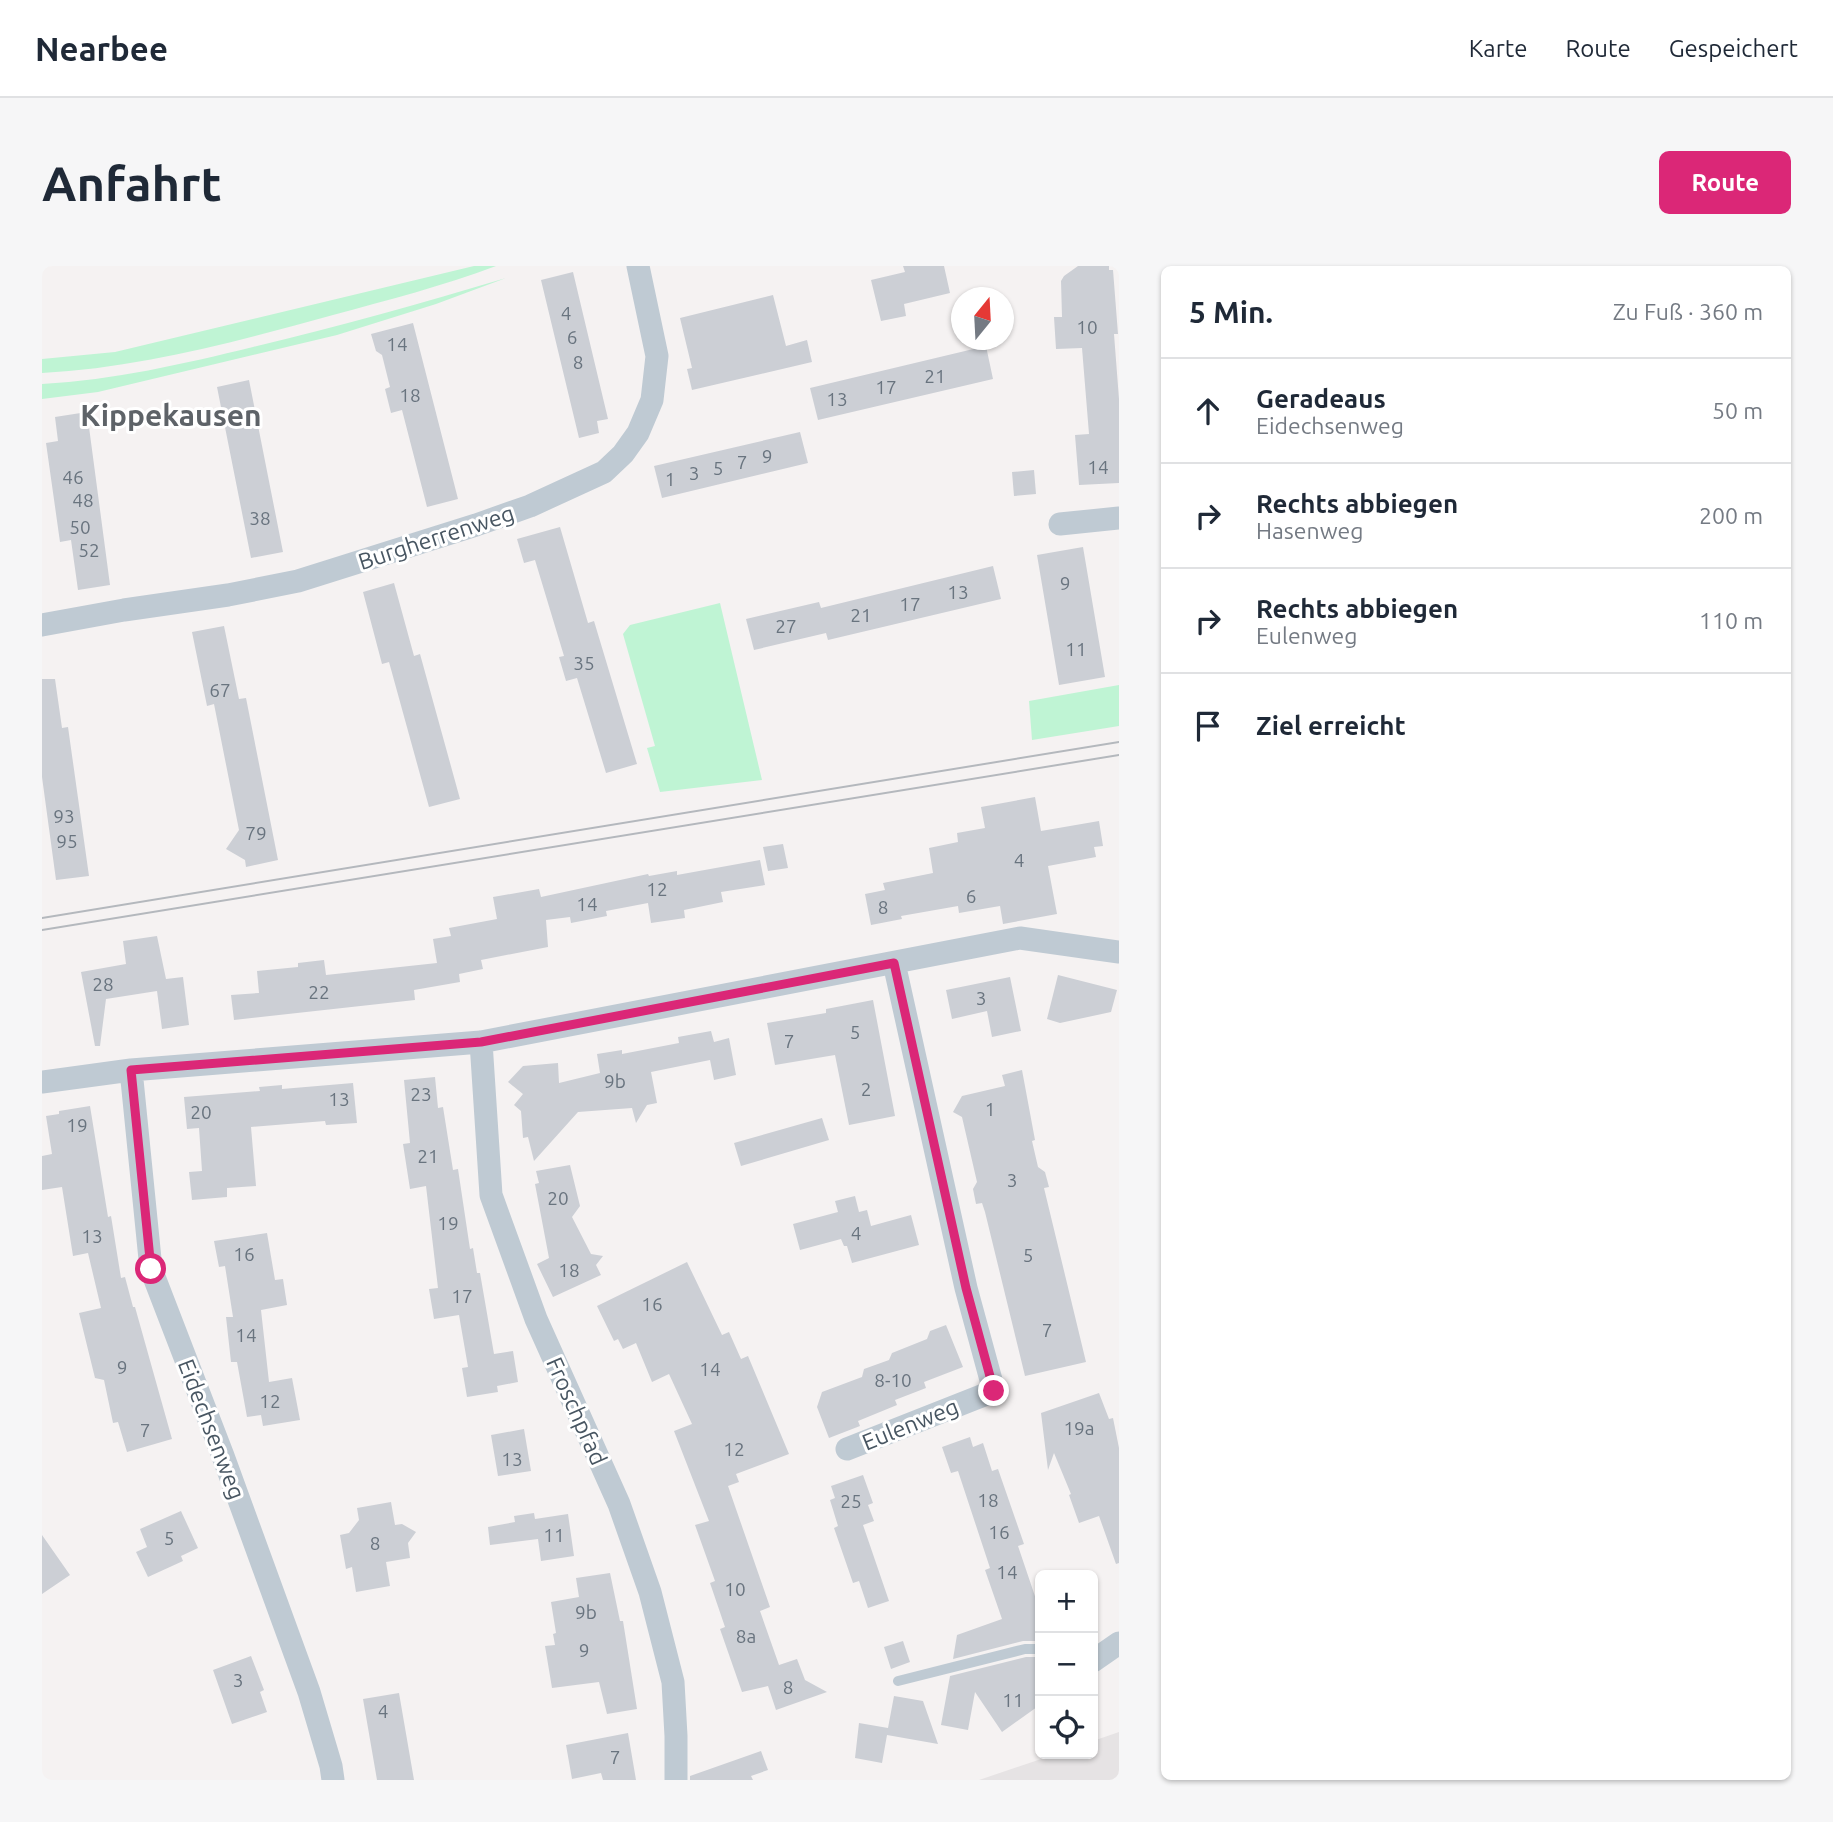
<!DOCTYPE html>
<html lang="de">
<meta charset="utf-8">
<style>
body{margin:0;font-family:Ubuntu,sans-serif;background:#f6f6f7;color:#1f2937}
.controls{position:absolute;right:21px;bottom:21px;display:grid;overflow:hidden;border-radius:10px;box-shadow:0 2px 5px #0004}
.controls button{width:63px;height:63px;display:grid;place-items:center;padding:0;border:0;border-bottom:2px solid #e0e1e3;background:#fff;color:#1f2937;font:35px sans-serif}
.compass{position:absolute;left:909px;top:21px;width:63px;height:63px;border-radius:50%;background:#fff;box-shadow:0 2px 5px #0004;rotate:18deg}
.stop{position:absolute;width:21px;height:21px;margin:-16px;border:5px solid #db2777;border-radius:50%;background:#fff}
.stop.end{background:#db2777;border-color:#fff;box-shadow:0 2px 7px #0008}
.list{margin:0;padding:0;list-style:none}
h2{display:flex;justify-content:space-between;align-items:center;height:91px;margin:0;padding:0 28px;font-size:30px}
h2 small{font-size:23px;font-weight:400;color:#747a83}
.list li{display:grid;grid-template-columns:46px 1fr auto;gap:21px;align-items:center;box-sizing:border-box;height:105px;padding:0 28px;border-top:2px solid #e0e1e3}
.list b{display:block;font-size:26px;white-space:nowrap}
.list p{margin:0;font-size:23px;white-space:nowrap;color:#747a83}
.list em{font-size:23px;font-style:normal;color:#747a83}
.icon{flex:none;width:38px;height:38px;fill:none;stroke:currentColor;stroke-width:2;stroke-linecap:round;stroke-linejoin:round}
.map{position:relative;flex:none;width:1077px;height:1514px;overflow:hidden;border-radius:10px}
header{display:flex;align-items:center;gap:42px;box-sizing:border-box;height:98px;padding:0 35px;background:#fff;border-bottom:2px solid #e0e1e3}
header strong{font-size:33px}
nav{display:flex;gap:38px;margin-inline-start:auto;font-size:24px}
.intro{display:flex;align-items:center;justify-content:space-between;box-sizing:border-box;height:168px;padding:0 42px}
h1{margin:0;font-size:49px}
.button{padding:18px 32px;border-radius:10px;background:#db2777;color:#fff;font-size:24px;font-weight:700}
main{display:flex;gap:42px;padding:0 42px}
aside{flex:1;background:#fff;border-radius:10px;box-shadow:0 2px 5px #0004}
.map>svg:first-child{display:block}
.education{fill:#e6e3e4}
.green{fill:#bff4d4}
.building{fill:#cccfd5}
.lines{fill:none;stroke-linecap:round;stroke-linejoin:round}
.service{stroke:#bfcad3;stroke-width:10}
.minor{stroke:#bfcad3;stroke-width:23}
.tram{stroke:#b4b8bd;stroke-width:2}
.route{stroke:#db2777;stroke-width:9}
.labels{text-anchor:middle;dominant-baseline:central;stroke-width:6;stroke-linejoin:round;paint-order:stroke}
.number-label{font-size:19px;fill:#69747f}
.street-label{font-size:23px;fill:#485662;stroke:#fff}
.district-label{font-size:30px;font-weight:bold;fill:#5e6368;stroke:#fff}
</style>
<header>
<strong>Nearbee</strong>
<nav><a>Karte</a><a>Route</a><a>Gespeichert</a></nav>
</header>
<div class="intro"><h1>Anfahrt</h1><a class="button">Route</a></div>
<main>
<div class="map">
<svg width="1077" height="1514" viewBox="0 0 1077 1514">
<rect width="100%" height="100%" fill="#f5f2f2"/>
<path class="education" d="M 1077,1466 L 1077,1514 L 937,1514 L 1014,1488 L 1051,1488 L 1051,1475 Z"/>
<path class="green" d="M 432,0 L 454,0 C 401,20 346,34 291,49 C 197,75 98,102 0,107 L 0,93 L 73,86 Z
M 464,12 L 394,38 L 295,69 L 56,126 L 0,133 L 0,118 C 72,114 141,98 211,81 C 296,61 380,37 464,12 Z
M 678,337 L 720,514 L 618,526 L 605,482 L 613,480 L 581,368 L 588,359 Z
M 1077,419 L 1077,460 L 990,474 L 987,435 Z"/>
<path class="building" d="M 861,0 L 902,0 L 908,27 L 862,38 L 864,50 L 839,55 L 829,14 L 863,6 Z
M 1036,0 L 1067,0 L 1067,4 L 1071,4 L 1076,68 L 1072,68 L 1077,133 L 1077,217 L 1037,219 L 1033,169 L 1047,168 L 1040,82 L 1014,83 L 1012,51 L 1020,51 L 1019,15 L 1022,10 Z
M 531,6 L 566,153 L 555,155 L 557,167 L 537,172 L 499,14 Z
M 731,29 L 744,80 L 765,74 L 770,96 L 650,124 L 645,103 L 650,102 L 638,52 Z
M 371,57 L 416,233 L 385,241 L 360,144 L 349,147 L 343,123 L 348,121 L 340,89 L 334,85 L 329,68 Z
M 944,80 L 951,113 L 776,154 L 768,122 Z
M 207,114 L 241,286 L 209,292 L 175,121 Z
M 45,146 L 68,319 L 36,324 L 29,274 L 18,276 L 4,177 L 16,175 L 13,151 Z
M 758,166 L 766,197 L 620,232 L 612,200 Z
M 992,204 L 994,228 L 972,230 L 970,206 Z
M 518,261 L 546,357 L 552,355 L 595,498 L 564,507 L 535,412 L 524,415 L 517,391 L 522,390 L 493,294 L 482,297 L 475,273 Z
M 1041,281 L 1063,411 L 1017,419 L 995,289 Z
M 951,300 L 959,333 L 786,374 L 784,367 L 712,384 L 704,353 L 777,336 L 779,342 Z
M 352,317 L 372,390 L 378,388 L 418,533 L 387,541 L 347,396 L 340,398 L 321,326 Z
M 182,360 L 197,433 L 204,432 L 236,594 L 204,601 L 203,594 L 184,583 L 197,564 L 172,438 L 165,440 L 150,366 Z
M 0,413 L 13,413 L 20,462 L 26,461 L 47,610 L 14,614 L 0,511 Z
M 993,531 L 999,565 L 1057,555 L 1061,580 L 1052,581 L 1054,591 L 1006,600 L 1015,648 L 961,658 L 958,640 L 917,647 L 916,640 L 859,650 L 860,653 L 829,659 L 823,628 L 843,624 L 841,617 L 891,607 L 887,582 L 916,576 L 915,567 L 943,562 L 939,541 Z
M 741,578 L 746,602 L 726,605 L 721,581 Z
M 718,594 L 723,619 L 679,626 L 681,636 L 642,644 L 643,652 L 609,657 L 606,637 L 564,645 L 565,650 L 529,657 L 528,651 L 504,654 L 506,681 L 439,694 L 441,703 L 417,708 L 418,716 L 372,724 L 373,734 L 192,754 L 189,729 L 217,727 L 215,705 L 256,701 L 256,697 L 282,694 L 284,709 L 395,697 L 391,673 L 409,670 L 407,662 L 455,653 L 451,631 L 497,623 L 499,631 L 606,608 L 607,610 L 635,605 L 635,609 Z
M 115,670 L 124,713 L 141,711 L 147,759 L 120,763 L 115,725 L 64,733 L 58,780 L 53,780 L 39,706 L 84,698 L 81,675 Z
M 1016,709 L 1075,724 L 1069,746 L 1018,757 L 1005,753 Z
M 968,711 L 979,765 L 950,771 L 945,745 L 910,753 L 904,724 Z
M 831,734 L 853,850 L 807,859 L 793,789 L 733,799 L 725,757 L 784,747 L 784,743 Z
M 669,765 L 672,776 L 687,772 L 694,809 L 672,814 L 668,794 L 609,806 L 615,837 L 605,839 L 594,857 L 590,842 L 536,846 L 492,895 L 486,871 L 481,872 L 479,845 L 472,839 L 481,828 L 466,816 L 481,800 L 516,797 L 517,817 L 558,807 L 555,788 L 580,784 L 580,788 L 637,777 L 636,771 Z
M 980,804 L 993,874 L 990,875 L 996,901 L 1003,906 L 1007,921 L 1002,922 L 1044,1096 L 983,1110 L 943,946 L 940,937 L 934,938 L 931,923 L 935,916 L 920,851 L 911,846 L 920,830 L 963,820 L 960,809 Z
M 393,811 L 396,842 L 401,841 L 411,904 L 416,903 L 428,983 L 431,982 L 435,1007 L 438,1007 L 452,1088 L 471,1085 L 476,1116 L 455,1120 L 456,1126 L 425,1131 L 420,1102 L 426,1101 L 417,1049 L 392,1053 L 387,1023 L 396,1022 L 384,920 L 368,923 L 361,878 L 368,877 L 362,814 Z
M 311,817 L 315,857 L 284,859 L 283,855 L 209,861 L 214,920 L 185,922 L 185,931 L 150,934 L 147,906 L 160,905 L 157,862 L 145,863 L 142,831 L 218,825 L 217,821 L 240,819 L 240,823 Z
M 48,840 L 66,951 L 69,950 L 79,1012 L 83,1011 L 91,1041 L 93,1041 L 130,1173 L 85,1186 L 76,1156 L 71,1157 L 62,1114 L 53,1112 L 37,1047 L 59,1042 L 46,987 L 31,990 L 20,921 L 0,924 L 0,890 L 10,888 L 4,850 L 17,848 L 17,845 Z
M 780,852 L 787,874 L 699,900 L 692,877 Z
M 528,899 L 538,940 L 530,951 L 549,988 L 561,990 L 554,999 L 559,1009 L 511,1031 L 495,998 L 507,992 L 493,918 L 497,917 L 494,905 Z
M 813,930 L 817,946 L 825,944 L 829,960 L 869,949 L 877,979 L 810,997 L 805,980 L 802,980 L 799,973 L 758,984 L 751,958 L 796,946 L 793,935 Z
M 225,967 L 233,1014 L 241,1013 L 245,1039 L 219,1044 L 227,1116 L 250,1112 L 258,1154 L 221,1160 L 219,1149 L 205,1151 L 195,1096 L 189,1096 L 184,1051 L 191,1051 L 183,1000 L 177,1001 L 172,975 Z
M 645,996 L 680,1069 L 687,1066 L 699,1093 L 706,1090 L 747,1188 L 694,1208 L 697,1216 L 686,1220 L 728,1341 L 718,1345 L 737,1399 L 755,1393 L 763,1414 L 785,1426 L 734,1444 L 726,1420 L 700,1426 L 678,1363 L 683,1361 L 668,1317 L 673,1315 L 653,1259 L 667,1255 L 632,1165 L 650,1158 L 627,1108 L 610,1116 L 594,1077 L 581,1083 L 576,1073 L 572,1075 L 555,1040 Z
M 904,1059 L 921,1101 L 882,1116 L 884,1122 L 853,1134 L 855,1139 L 816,1155 L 818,1160 L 787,1172 L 775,1141 L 780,1126 L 820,1111 L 822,1103 L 847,1094 L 850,1087 L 885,1073 L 888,1065 Z
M 1057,1127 L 1067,1153 L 1071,1152 L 1077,1182 L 1077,1297 L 1074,1298 L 1057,1250 L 1037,1257 L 1027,1229 L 1029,1228 L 1012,1187 L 1006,1204 L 999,1147 Z
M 482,1163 L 489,1205 L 456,1210 L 449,1169 Z
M 928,1171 L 931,1181 L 941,1177 L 950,1205 L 956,1203 L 982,1278 L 976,1280 L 998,1345 L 998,1375 L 981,1375 L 911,1393 L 915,1369 L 960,1353 L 943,1304 L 948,1302 L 916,1205 L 909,1207 L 900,1181 Z
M 821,1209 L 831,1237 L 826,1239 L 832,1255 L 821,1259 L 847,1335 L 826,1342 L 817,1315 L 811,1317 L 792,1262 L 796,1260 L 788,1234 L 793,1232 L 789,1220 Z
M 349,1236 L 353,1259 L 360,1258 L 374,1266 L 366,1277 L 368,1292 L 344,1296 L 348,1320 L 314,1326 L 310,1301 L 304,1303 L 298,1269 L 307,1267 L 317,1254 L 315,1242 Z
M 139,1245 L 156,1282 L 139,1290 L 141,1295 L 106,1311 L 94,1286 L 105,1281 L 98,1263 Z
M 492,1247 L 493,1253 L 526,1248 L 532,1290 L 499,1295 L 496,1273 L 448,1279 L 446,1261 L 473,1256 L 472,1250 Z
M 0,1269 L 28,1309 L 0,1328 Z
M 568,1307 L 578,1355 L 581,1355 L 595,1443 L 565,1448 L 557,1416 L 510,1422 L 503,1380 L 513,1379 L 511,1368 L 514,1367 L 509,1336 L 537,1331 L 534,1312 Z
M 861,1375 L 868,1396 L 849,1403 L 842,1381 Z
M 209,1390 L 222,1424 L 218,1426 L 225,1446 L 190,1458 L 171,1404 Z
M 984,1391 L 998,1391 L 998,1425 L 995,1441 L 960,1466 L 933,1426 L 926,1464 L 899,1459 L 908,1410 Z
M 357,1427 L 372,1514 L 335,1514 L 321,1433 Z
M 852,1430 L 881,1435 L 896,1478 L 845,1469 L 840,1497 L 813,1492 L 817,1457 L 846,1462 Z
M 586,1467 L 594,1514 L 561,1514 L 559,1507 L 530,1513 L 524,1479 Z
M 719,1485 L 726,1504 L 709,1510 L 711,1514 L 648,1514 L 648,1510 Z"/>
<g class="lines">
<path class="service" d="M 856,1415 L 983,1383 L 998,1383"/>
<path class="minor" d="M 1018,258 L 1077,252
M 0,359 L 82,344 L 186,329 L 256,315 L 434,259 L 488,240 L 562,206 L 581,188 L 596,167 L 610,134 L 615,90 L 596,0
M 439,776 L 449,929 L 494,1053 L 577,1238 L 608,1326 L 631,1416 L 634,1470 L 634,1514
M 89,804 L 109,1003 L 181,1190 L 267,1426 L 289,1500 L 291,1514
M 0,816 L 89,804 L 439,776 L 978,672 L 1077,686
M 805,1183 L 952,1125 L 924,1022 L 852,697
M 1051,1395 L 1077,1377"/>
<path class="tram" d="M 0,652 L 1077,476
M 0,664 L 1077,489"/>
</g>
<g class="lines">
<path class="route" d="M 109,1003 L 89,804 L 439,776 L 852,697 L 924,1022 L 952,1125"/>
</g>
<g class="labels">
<g class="number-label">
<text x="524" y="47">4</text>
<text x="1045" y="61">10</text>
<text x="530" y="71">6</text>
<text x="355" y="78">14</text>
<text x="536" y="96">8</text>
<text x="893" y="110">21</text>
<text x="844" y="121">17</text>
<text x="368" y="129">18</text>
<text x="795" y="133">13</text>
<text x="725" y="190">9</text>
<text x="700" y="196">7</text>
<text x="1056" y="201">14</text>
<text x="676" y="202">5</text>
<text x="652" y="207">3</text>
<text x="31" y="211">46</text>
<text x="628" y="213">1</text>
<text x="41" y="234">48</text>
<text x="218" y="252">38</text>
<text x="38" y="261">50</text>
<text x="47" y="284">52</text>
<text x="1023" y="317">9</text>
<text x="916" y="326">13</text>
<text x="868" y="338">17</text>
<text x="819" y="349">21</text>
<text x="744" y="360">27</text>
<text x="1034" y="383">11</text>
<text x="542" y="397">35</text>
<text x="178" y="424">67</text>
<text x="22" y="550">93</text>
<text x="214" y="567">79</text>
<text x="25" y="575">95</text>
<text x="977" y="594">4</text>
<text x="615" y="623">12</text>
<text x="929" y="630">6</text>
<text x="545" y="638">14</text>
<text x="841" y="641">8</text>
<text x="61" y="718">28</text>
<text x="277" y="726">22</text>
<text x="939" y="732">3</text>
<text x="813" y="766">5</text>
<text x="747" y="775">7</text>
<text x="573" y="815">9b</text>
<text x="824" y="823">2</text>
<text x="379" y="828">23</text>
<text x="297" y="833">13</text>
<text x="948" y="843">1</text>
<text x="159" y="846">20</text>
<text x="35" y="859">19</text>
<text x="386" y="890">21</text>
<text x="970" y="914">3</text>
<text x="516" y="932">20</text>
<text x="406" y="957">19</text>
<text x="814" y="967">4</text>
<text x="50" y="970">13</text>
<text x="202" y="988">16</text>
<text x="986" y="989">5</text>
<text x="527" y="1004">18</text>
<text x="420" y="1030">17</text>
<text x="610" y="1038">16</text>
<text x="1005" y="1064">7</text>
<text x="204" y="1069">14</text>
<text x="80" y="1101">9</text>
<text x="668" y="1103">14</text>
<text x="851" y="1114">8-10</text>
<text x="228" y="1135">12</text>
<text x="1037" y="1162">19a</text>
<text x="103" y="1164">7</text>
<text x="692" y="1183">12</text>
<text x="470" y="1193">13</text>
<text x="946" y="1234">18</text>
<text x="809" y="1235">25</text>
<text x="957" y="1266">16</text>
<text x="512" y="1269">11</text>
<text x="127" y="1272">5</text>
<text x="333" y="1277">8</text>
<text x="965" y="1306">14</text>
<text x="693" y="1323">10</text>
<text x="544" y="1346">9b</text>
<text x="704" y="1370">8a</text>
<text x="542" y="1384">9</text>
<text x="196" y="1414">3</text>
<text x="746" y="1421">8</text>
<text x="971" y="1434">11</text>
<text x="341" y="1445">4</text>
<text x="573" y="1491">7</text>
</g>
<g class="street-label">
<text transform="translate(394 271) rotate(-18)">Burgherrenweg</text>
<text transform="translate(535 1145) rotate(66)">Froschpfad</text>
<text transform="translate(868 1158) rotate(-22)">Eulenweg</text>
<text transform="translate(170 1163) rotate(69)">Eidechsenweg</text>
</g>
<g class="district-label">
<text x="129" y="149">Kippekausen</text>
</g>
</g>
</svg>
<div class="controls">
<button>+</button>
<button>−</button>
<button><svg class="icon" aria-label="locate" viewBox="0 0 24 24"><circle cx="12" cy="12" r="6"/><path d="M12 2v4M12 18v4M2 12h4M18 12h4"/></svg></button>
</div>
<svg class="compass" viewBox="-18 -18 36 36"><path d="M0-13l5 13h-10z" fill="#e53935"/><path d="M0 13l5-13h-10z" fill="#747a83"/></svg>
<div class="stop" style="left:109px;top:1003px"></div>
<div class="stop end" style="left:952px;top:1125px"></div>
</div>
<aside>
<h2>5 Min.<small>Zu Fuß · 360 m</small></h2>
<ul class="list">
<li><svg class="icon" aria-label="ahead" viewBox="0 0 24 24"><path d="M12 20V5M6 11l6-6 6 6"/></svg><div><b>Geradeaus</b><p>Eidechsenweg</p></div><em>50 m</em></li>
<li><svg class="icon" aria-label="right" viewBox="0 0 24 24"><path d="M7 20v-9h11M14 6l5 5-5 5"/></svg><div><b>Rechts abbiegen</b><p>Hasenweg</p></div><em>200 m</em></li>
<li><svg class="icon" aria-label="right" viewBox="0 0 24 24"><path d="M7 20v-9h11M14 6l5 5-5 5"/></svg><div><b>Rechts abbiegen</b><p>Eulenweg</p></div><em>110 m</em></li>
<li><svg class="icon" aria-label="arrive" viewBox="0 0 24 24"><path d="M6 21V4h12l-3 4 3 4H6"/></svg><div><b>Ziel erreicht</b></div></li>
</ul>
</aside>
</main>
